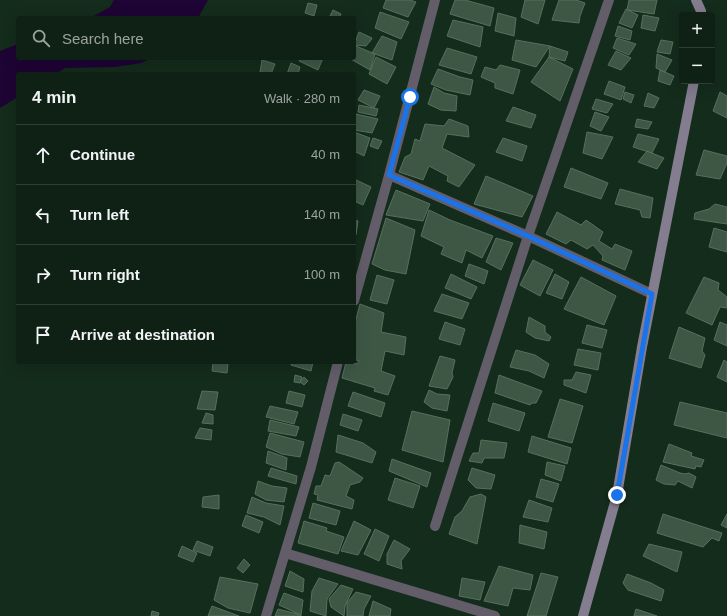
<!DOCTYPE html>
<meta charset="utf-8">
<style>
body{margin:0;font-family:Arial,sans-serif;background:#18291e;color:#f1f3f6}
.controls{position:absolute;right:12px;top:12px;display:grid;overflow:hidden;border-radius:4px;box-shadow:0 4px 16px #0002}
.controls button{width:36px;height:36px;display:grid;place-items:center;padding:0;border:0;border-bottom:1px solid #2f3e34;background:#0f2115;color:#f1f3f6;font:20px sans-serif}
.stop{position:absolute;width:12px;height:12px;margin:-9px;border:3px solid #1a73e8;border-radius:50%;background:#fff}
.stop.end{background:#1a73e8;border-color:#fff;box-shadow:0 1px 4px #0008}
.list{margin:0;padding:0;list-style:none}
h2{display:flex;justify-content:space-between;align-items:center;height:52px;margin:0;padding:0 16px;font-size:17px}
h2 small{font-size:13px;font-weight:400;color:#9ba3a0}
.list li{display:grid;grid-template-columns:26px 1fr auto;gap:12px;align-items:center;box-sizing:border-box;height:60px;padding:0 16px;border-top:1px solid #2f3e34}
.list b{display:block;font-size:15px;white-space:nowrap}
.list em{font-size:13px;font-style:normal;color:#9ba3a0}
.icon{flex:none;width:22px;height:22px;fill:none;stroke:currentColor;stroke-width:2;stroke-linecap:round;stroke-linejoin:round}
.map{position:relative;flex:none;width:727px;height:616px;overflow:hidden}
.search{position:absolute;background:#0f2115;box-shadow:0 4px 16px #0002;left:16px;top:16px;width:340px;height:44px;display:flex;align-items:center;gap:10px;box-sizing:border-box;padding:0 14px;border-radius:4px;color:#9ba3a0;font-size:15px}
.panel{position:absolute;background:#0f2115;box-shadow:0 4px 16px #0002;left:16px;top:72px;width:340px;height:292px;border-radius:4px}
.map>svg:first-child{display:block}
.water{fill:#1e0434}
.building{fill:#3e5745;stroke:#57705e}
.lines{fill:none;stroke-linecap:round;stroke-linejoin:round}
.street{stroke:#625d69;stroke-width:10}
.secondary{stroke:#847c8f;stroke-width:10}
.route{stroke:#1a73e8;stroke-width:5}
</style>
<div class="map">
<svg width="727" height="616" viewBox="0 0 727 616">
<rect width="100%" height="100%" fill="#142c1c"/>
<path class="water" d="M 114,0 L 208,0 L 198,18 L 90,18 L 110,7 Z
M 18,44 L 18,58 L 152,58 L 141,63 L 115,67 L 65,68 L 56,74 L 18,74 L 18,97 L 0,108 L 0,51 Z"/>
<path class="building" d="M 386,0 L 410,0 L 416,2 L 408,17 L 383,8 Z
M 455,0 L 465,0 L 494,8 L 490,26 L 450,14 Z
M 525,0 L 545,0 L 538,24 L 521,17 Z
M 559,0 L 576,0 L 585,3 L 580,16 L 579,23 L 552,20 Z
M 629,0 L 657,0 L 654,14 L 627,10 Z
M 308,3 L 317,5 L 314,16 L 305,13 Z
M 626,9 L 638,15 L 632,28 L 619,23 Z
M 333,10 L 341,14 L 339,18 L 333,18 L 330,16 Z
M 380,12 L 409,22 L 401,39 L 375,28 Z
M 498,13 L 516,18 L 514,36 L 495,31 Z
M 643,15 L 659,18 L 655,31 L 641,28 Z
M 453,20 L 483,27 L 480,47 L 447,36 Z
M 618,26 L 632,31 L 630,40 L 615,36 Z
M 359,32 L 372,38 L 371,40 L 366,46 L 354,45 Z
M 382,36 L 397,42 L 392,60 L 372,53 Z
M 617,38 L 636,44 L 629,55 L 613,48 Z
M 516,40 L 550,46 L 536,67 L 512,60 Z
M 661,40 L 673,42 L 670,54 L 657,52 Z
M 356,46 L 375,54 L 370,70 L 349,58 L 354,58 L 354,50 Z
M 550,46 L 568,52 L 565,61 L 549,57 Z
M 447,48 L 477,57 L 471,74 L 439,65 Z
M 616,51 L 631,58 L 621,70 L 608,65 Z
M 657,54 L 672,60 L 665,72 L 656,68 Z
M 376,57 L 396,67 L 387,84 L 369,74 Z
M 549,57 L 573,69 L 560,101 L 531,82 Z
M 301,58 L 323,58 L 318,70 L 299,61 Z
M 262,60 L 275,64 L 271,74 L 260,72 Z
M 291,63 L 300,67 L 298,74 L 287,74 Z
M 500,65 L 520,70 L 513,94 L 495,88 L 495,83 L 481,77 L 485,67 L 496,70 Z
M 438,69 L 460,77 L 473,80 L 470,95 L 446,90 L 431,84 Z
M 660,70 L 674,76 L 670,85 L 658,81 Z
M 609,81 L 625,87 L 621,100 L 604,94 Z
M 434,87 L 444,93 L 457,96 L 456,111 L 441,110 L 428,104 Z
M 364,90 L 380,96 L 374,108 L 358,100 Z
M 625,92 L 634,95 L 631,103 L 623,99 Z
M 720,92 L 727,96 L 727,118 L 713,111 Z
M 648,93 L 659,98 L 654,108 L 644,106 Z
M 596,99 L 613,104 L 607,113 L 592,109 Z
M 359,105 L 378,109 L 376,116 L 358,112 Z
M 513,107 L 536,115 L 531,128 L 506,121 Z
M 595,112 L 609,117 L 601,131 L 590,126 Z
M 356,114 L 378,119 L 372,133 L 354,130 L 354,121 Z
M 449,119 L 468,126 L 469,137 L 447,134 L 442,148 L 475,165 L 459,187 L 447,181 L 448,176 L 429,166 L 423,180 L 399,172 L 405,157 L 411,154 L 415,139 L 420,141 L 425,124 L 444,126 Z
M 637,119 L 652,122 L 648,129 L 635,127 Z
M 354,132 L 370,138 L 364,156 L 354,151 Z
M 587,132 L 613,137 L 602,159 L 583,153 Z
M 638,134 L 659,139 L 652,153 L 633,147 Z
M 373,138 L 382,141 L 378,149 L 370,146 Z
M 503,138 L 527,146 L 522,161 L 496,152 Z
M 704,150 L 727,156 L 727,163 L 720,179 L 696,175 Z
M 647,151 L 664,158 L 657,169 L 638,162 Z
M 571,168 L 608,183 L 601,199 L 564,187 Z
M 486,176 L 533,196 L 522,217 L 474,204 Z
M 354,179 L 371,187 L 363,205 L 354,201 Z
M 620,189 L 653,198 L 650,218 L 642,217 L 640,210 L 615,204 Z
M 396,190 L 430,204 L 423,221 L 386,215 Z
M 715,204 L 727,207 L 727,224 L 694,219 L 695,213 L 709,209 Z
M 429,210 L 450,220 L 493,236 L 482,258 L 466,250 L 462,263 L 441,254 L 444,247 L 421,236 Z
M 557,212 L 581,225 L 586,220 L 603,232 L 599,241 L 612,249 L 615,244 L 632,251 L 625,270 L 602,260 L 603,256 L 593,245 L 587,249 L 571,240 L 566,244 L 546,234 Z
M 386,218 L 415,230 L 406,274 L 385,270 L 372,264 Z
M 354,220 L 358,221 L 356,235 L 354,234 Z
M 714,228 L 727,232 L 727,252 L 709,247 Z
M 496,238 L 513,243 L 501,270 L 486,262 Z
M 533,260 L 553,270 L 540,296 L 520,285 Z
M 469,264 L 488,271 L 484,284 L 465,276 Z
M 451,274 L 477,287 L 471,299 L 445,288 Z
M 555,274 L 569,282 L 562,299 L 546,293 Z
M 377,275 L 394,280 L 387,304 L 370,300 Z
M 581,277 L 616,296 L 604,325 L 564,309 Z
M 704,277 L 719,283 L 718,290 L 727,297 L 727,308 L 720,307 L 712,325 L 686,313 Z
M 442,294 L 469,303 L 462,319 L 434,311 Z
M 360,304 L 384,313 L 381,332 L 406,337 L 404,355 L 385,351 L 381,371 L 395,376 L 388,395 L 374,391 L 375,388 L 342,378 L 346,362 L 357,364 L 359,361 L 354,359 L 354,327 Z
M 529,317 L 545,326 L 545,332 L 551,337 L 549,341 L 535,338 L 526,332 Z
M 445,322 L 465,329 L 460,345 L 439,339 Z
M 720,322 L 727,325 L 727,346 L 714,340 Z
M 587,325 L 607,330 L 602,348 L 582,343 Z
M 679,327 L 705,338 L 702,351 L 705,355 L 701,368 L 669,358 Z
M 578,349 L 601,353 L 598,370 L 574,365 Z
M 516,350 L 535,355 L 549,364 L 544,378 L 529,371 L 510,367 Z
M 440,356 L 455,360 L 452,373 L 453,377 L 447,389 L 429,386 Z
M 724,360 L 727,362 L 727,382 L 717,377 Z
M 213,362 L 228,363 L 227,373 L 212,371 Z
M 292,362 L 313,362 L 311,371 L 291,365 Z
M 576,372 L 591,375 L 586,393 L 564,385 L 564,380 L 572,380 Z
M 295,375 L 302,377 L 300,383 L 294,382 Z
M 499,375 L 542,391 L 536,403 L 532,403 L 530,405 L 495,393 Z
M 304,377 L 308,381 L 304,385 L 300,382 Z
M 429,390 L 437,394 L 450,395 L 447,411 L 432,408 L 424,402 Z
M 202,391 L 218,392 L 215,410 L 197,409 Z
M 289,391 L 305,395 L 302,407 L 286,403 Z
M 353,392 L 385,403 L 381,417 L 348,406 Z
M 560,399 L 583,406 L 572,443 L 548,437 Z
M 680,402 L 727,413 L 727,438 L 674,425 Z
M 493,403 L 525,413 L 519,431 L 488,421 Z
M 270,406 L 298,412 L 294,424 L 266,417 Z
M 412,411 L 450,420 L 443,462 L 402,450 Z
M 206,413 L 213,415 L 213,424 L 202,423 Z
M 343,414 L 362,420 L 358,431 L 340,425 Z
M 270,420 L 299,427 L 296,436 L 268,431 Z
M 200,428 L 212,430 L 211,440 L 195,438 Z
M 270,433 L 304,442 L 300,457 L 282,454 L 266,447 Z
M 338,435 L 363,443 L 376,452 L 372,463 L 336,452 Z
M 532,436 L 571,448 L 567,464 L 528,452 Z
M 481,440 L 507,443 L 504,458 L 484,458 L 482,463 L 469,461 L 473,453 L 479,453 Z
M 669,444 L 692,453 L 691,456 L 704,460 L 701,467 L 696,466 L 695,469 L 663,462 Z
M 268,451 L 287,458 L 286,470 L 266,463 Z
M 392,459 L 431,473 L 427,487 L 389,471 Z
M 339,462 L 363,478 L 360,482 L 350,485 L 346,496 L 354,500 L 352,509 L 317,500 L 318,495 L 314,494 L 316,486 L 321,486 L 325,475 L 330,476 L 335,463 Z
M 547,462 L 565,466 L 561,481 L 545,475 Z
M 661,465 L 680,473 L 685,474 L 689,473 L 696,477 L 692,488 L 678,481 L 675,485 L 664,484 L 656,480 Z
M 271,468 L 297,476 L 296,484 L 268,476 Z
M 472,468 L 495,475 L 491,489 L 476,488 L 468,480 Z
M 395,478 L 420,486 L 413,508 L 388,500 Z
M 541,479 L 559,484 L 553,502 L 536,497 Z
M 258,481 L 272,486 L 287,488 L 284,502 L 266,500 L 255,494 Z
M 481,494 L 486,497 L 477,544 L 449,534 L 455,517 L 462,511 L 470,497 Z
M 219,495 L 219,509 L 202,507 L 203,497 Z
M 252,497 L 266,503 L 284,506 L 280,525 L 264,517 L 247,513 Z
M 529,500 L 552,508 L 548,522 L 523,517 Z
M 313,503 L 340,511 L 336,525 L 309,518 Z
M 663,514 L 722,533 L 719,541 L 712,538 L 703,547 L 657,533 Z
M 727,514 L 727,528 L 721,525 Z
M 246,515 L 263,522 L 259,533 L 242,526 Z
M 304,521 L 327,528 L 326,531 L 344,537 L 338,554 L 298,543 Z
M 354,521 L 371,530 L 358,555 L 341,551 Z
M 520,525 L 547,532 L 544,549 L 519,543 Z
M 375,529 L 389,536 L 379,561 L 364,554 Z
M 394,540 L 410,549 L 401,561 L 402,569 L 387,564 L 387,554 Z
M 197,541 L 213,547 L 210,556 L 193,550 Z
M 649,544 L 682,552 L 677,572 L 643,556 Z
M 182,546 L 197,553 L 193,562 L 178,556 Z
M 244,559 L 250,565 L 243,573 L 237,568 Z
M 499,566 L 533,575 L 530,590 L 513,588 L 508,606 L 484,601 Z
M 290,571 L 304,579 L 303,592 L 285,586 Z
M 541,573 L 558,577 L 546,616 L 527,616 Z
M 627,574 L 651,583 L 664,590 L 661,601 L 628,590 L 623,583 Z
M 220,577 L 258,584 L 250,613 L 228,608 L 214,600 Z
M 319,578 L 338,584 L 327,599 L 326,616 L 310,611 L 312,591 Z
M 462,578 L 485,582 L 480,600 L 459,596 Z
M 341,585 L 353,589 L 345,606 L 344,616 L 331,607 L 329,599 Z
M 356,592 L 371,596 L 364,609 L 363,616 L 347,616 L 347,603 Z
M 284,593 L 303,600 L 301,615 L 279,605 Z
M 373,601 L 391,609 L 390,616 L 369,616 Z
M 212,606 L 239,616 L 208,616 Z
M 278,609 L 301,615 L 301,616 L 275,616 Z
M 636,609 L 657,616 L 634,616 Z
M 152,611 L 159,613 L 158,616 L 151,616 Z"/>
<g class="lines">
<path class="street" d="M 389,175 L 528,236 L 652,294
M 354,301 L 388,179 L 435,0
M 435,526 L 528,236 L 609,0
M 285,553 L 495,616
M 266,616 L 311,467 L 338,362"/>
<path class="secondary" d="M 696,0 L 701,11 L 700,15
M 583,616 L 617,495 L 642,347 L 694,81"/>
</g>
<g class="lines">
<path class="route" d="M 410,97 L 389,175 L 528,236 L 652,294 L 617,495"/>
</g>
</svg>
<div class="controls">
<button>+</button>
<button>−</button>
</div>
<div class="stop" style="left:410px;top:97px"></div>
<div class="stop end" style="left:617px;top:495px"></div>
<div class="search"><svg class="icon" aria-label="search" viewBox="0 0 24 24"><circle cx="10" cy="10" r="6"/><path d="M15 15l6 6"/></svg>Search here</div>
<section class="panel">
<h2>4 min<small>Walk · 280 m</small></h2>
<ul class="list">
<li><svg class="icon" aria-label="ahead" viewBox="0 0 24 24"><path d="M12 20V5M6 11l6-6 6 6"/></svg><div><b>Continue</b></div><em>40 m</em></li>
<li><svg class="icon" aria-label="left" viewBox="0 0 24 24"><path d="M17 20v-9H6M10 6l-5 5 5 5"/></svg><div><b>Turn left</b></div><em>140 m</em></li>
<li><svg class="icon" aria-label="right" viewBox="0 0 24 24"><path d="M7 20v-9h11M14 6l5 5-5 5"/></svg><div><b>Turn right</b></div><em>100 m</em></li>
<li><svg class="icon" aria-label="arrive" viewBox="0 0 24 24"><path d="M6 21V4h12l-3 4 3 4H6"/></svg><div><b>Arrive at destination</b></div></li>
</ul>
</section>
</div>
